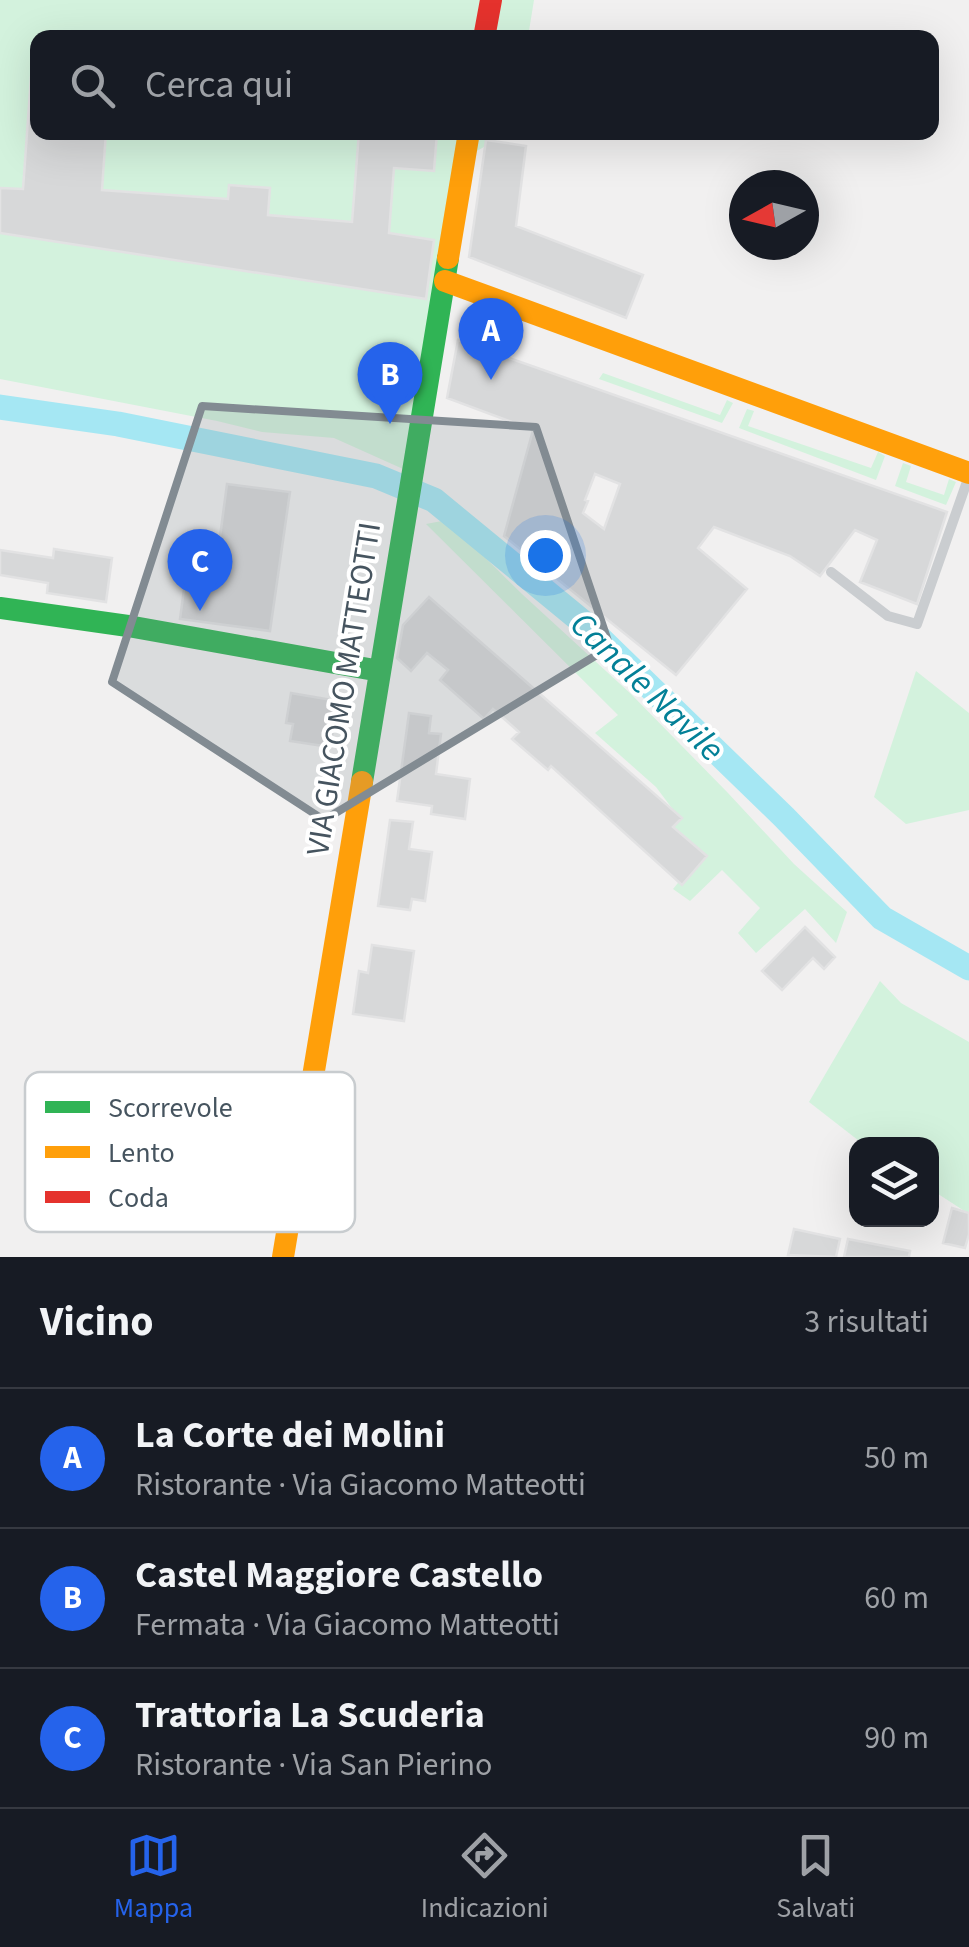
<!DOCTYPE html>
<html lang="it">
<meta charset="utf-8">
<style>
body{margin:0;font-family:"Source Sans 3",sans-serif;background:#20242c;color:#f1f3f6}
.controls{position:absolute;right:30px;bottom:30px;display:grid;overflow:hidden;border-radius:20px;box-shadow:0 10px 40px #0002}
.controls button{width:90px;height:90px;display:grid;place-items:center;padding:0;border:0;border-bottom:2px solid #363941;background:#171b24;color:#f1f3f6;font:50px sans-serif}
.compass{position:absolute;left:729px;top:170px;width:90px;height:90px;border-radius:50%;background:#171b24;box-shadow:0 10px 40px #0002;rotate:262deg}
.you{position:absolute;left:545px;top:555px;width:35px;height:35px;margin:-25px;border:8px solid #fff;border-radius:50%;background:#1a73e8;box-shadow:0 0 0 15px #1a73e833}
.badge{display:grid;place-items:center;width:65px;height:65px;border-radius:50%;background:#2563eb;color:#fff;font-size:32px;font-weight:700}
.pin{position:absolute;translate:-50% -82px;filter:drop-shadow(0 2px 5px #0008)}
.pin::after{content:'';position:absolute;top:52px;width:35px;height:30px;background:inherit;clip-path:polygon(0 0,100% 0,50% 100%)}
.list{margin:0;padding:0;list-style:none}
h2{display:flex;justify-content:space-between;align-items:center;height:130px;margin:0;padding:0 40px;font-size:42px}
h2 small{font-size:32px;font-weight:400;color:#9ea1a6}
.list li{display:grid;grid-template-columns:65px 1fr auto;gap:30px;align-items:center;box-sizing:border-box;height:140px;padding:0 40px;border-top:2px solid #363941}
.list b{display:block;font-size:38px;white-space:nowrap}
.list p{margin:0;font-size:32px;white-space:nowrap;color:#9ea1a6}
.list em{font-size:32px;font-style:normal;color:#9ea1a6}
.icon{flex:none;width:55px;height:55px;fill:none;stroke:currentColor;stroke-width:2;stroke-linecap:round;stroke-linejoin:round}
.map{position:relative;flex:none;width:969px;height:1257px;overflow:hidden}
.search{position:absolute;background:#171b24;box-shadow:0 10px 40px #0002;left:30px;right:30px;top:30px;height:110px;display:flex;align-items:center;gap:25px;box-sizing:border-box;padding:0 35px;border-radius:20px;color:#9ea1a6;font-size:38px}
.sheet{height:550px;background:#171b24}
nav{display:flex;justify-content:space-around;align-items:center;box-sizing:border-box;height:140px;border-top:2px solid #363941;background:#171b24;font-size:28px;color:#9ea1a6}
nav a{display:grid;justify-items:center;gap:5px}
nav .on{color:#2563eb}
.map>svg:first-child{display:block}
.green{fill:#d3f2dd}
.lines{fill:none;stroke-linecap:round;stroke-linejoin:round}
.canal{stroke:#a5e7f3;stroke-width:25}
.building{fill:#d7d8d9;stroke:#e2e2e3;stroke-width:2.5;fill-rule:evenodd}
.lane{stroke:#cacdd0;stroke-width:10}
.fast{stroke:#30b455;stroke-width:22}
.slow{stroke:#ff9f0a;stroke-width:22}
.jam{stroke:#e5322d;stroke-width:22}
.marked{fill:#828b92;fill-opacity:0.2;stroke:#828b92;stroke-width:8;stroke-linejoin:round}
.labels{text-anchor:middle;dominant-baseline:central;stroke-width:8;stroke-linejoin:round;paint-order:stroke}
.street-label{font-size:32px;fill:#46545f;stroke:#fff}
.water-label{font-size:35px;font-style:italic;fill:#038097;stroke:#fff}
.key{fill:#fff;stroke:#c8cccf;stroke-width:2.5}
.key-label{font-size:28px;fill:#46545f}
</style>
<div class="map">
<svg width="969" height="1257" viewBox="0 0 969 1257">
<rect width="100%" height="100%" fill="#f1f0f0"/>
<path class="green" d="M 0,0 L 534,0 L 528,37 L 38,38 L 38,132 L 509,133 L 466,157 L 412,473 L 334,438 L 262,432 L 217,421 L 0,379 Z
M 603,373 L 720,415 L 727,400 L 733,403 L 722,423 L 599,379 Z
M 747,409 L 754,411 L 748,426 L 871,468 L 878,452 L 885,456 L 876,480 L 739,428 Z
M 903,463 L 911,466 L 906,482 L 944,495 L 949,479 L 956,482 L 946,505 L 895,486 Z
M 447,520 L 522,594 L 631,694 L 728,793 L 794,864 L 847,912 L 836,943 L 805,909 L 756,953 L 738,933 L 760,908 L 722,870 L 690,901 L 673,889 L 700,856 L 668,826 L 677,815 L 656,787 L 595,733 L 618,715 L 426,524 Z
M 916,671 L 969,713 L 969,810 L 906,824 L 874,797 Z
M 880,981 L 901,1003 L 969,1042 L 969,1214 L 932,1190 L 932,1144 L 863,1144 L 809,1102 Z"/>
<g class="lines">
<path class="canal" d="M 0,407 L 118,424 L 376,476 L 434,500 L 585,624 L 784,817 L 882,918 L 969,968"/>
</g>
<path class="building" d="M 31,77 L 38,77 L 38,132 L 106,132 L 102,190 L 228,199 L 229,185 L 270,188 L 268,215 L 352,222 L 359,132 L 437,133 L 434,171 L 394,168 L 389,233 L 434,240 L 426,299 L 0,233 L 0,188 L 23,189 Z
M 486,140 L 526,146 L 516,226 L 643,275 L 626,318 L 469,257 Z
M 458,340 L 947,512 L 917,604 L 860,582 L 877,540 L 855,530 L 820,576 L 790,556 L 714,527 L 698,548 L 747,589 L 676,675 L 504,536 L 533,430 L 447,398 ZM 595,474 L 620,484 L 604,529 L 583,513 L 588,501 L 585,500 Z
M 227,484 L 290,492 L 270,631 L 180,619 L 188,559 L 205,562 L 205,557 L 217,559 Z
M 54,549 L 112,558 L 106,602 L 47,593 L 48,583 L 0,575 L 0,550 L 53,558 Z
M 429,597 L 682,818 L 673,827 L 707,856 L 682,885 L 551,766 L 548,770 L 512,739 L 519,732 L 493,709 L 484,719 L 440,680 L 448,670 L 427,653 L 411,671 L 397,658 L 403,625 Z
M 291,693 L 338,701 L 330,747 L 290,741 L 293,724 L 286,723 Z
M 409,713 L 431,716 L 429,733 L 441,734 L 436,774 L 470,779 L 465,819 L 431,814 L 432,806 L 397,801 Z
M 390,820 L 413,822 L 409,849 L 432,852 L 425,901 L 412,899 L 410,910 L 378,906 Z
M 805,927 L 835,957 L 824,969 L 813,958 L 782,990 L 762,971 Z
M 372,945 L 414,951 L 404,1021 L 353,1014 L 359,971 L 368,973 Z
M 952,1208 L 969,1213 L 969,1234 L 965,1248 L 943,1243 Z
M 794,1229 L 840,1239 L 836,1257 L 788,1255 Z
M 848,1239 L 910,1251 L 909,1257 L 844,1257 Z"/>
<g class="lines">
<path class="lane" d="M 831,572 L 888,616 L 917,624 L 969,476"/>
<path class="fast" d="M 0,608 L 128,626 L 380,671
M 362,782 L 448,258"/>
<path class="slow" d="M 448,258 L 469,132
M 445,281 L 969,473
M 283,1257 L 362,782"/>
<path class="jam" d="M 484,38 L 491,0"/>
</g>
<path class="marked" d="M 202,406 L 536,427 L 610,647 L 324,820 L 112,682 Z"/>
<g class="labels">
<g class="street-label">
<text transform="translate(344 689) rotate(-81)">VIA GIACOMO MATTEOTTI</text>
</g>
<g class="water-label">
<text transform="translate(647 687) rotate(44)">Canale Navile</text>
</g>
</g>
<rect x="25" y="1072" width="330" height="160" rx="15" class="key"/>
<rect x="45" y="1101" width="45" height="12" fill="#30b455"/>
<rect x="45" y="1146" width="45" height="12" fill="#ff9f0a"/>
<rect x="45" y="1191" width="45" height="12" fill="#e5322d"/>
<g class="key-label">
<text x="108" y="1117">Scorrevole</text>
<text x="108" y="1162">Lento</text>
<text x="108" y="1207">Coda</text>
</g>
</svg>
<div class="controls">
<button><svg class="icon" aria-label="layers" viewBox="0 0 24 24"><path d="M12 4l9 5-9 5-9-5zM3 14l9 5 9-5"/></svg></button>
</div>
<svg class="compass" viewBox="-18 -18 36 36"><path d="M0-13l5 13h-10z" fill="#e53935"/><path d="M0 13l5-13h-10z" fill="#9ea1a6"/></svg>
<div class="you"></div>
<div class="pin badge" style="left:491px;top:380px">A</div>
<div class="pin badge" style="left:390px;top:424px">B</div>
<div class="pin badge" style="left:200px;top:611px">C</div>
<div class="search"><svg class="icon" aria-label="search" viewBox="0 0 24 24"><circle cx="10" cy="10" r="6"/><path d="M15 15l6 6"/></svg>Cerca qui</div>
</div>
<section class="sheet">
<h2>Vicino<small>3 risultati</small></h2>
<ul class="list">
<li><span class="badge">A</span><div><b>La Corte dei Molini</b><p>Ristorante · Via Giacomo Matteotti</p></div><em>50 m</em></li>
<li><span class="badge">B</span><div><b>Castel Maggiore Castello</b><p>Fermata · Via Giacomo Matteotti</p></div><em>60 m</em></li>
<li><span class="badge">C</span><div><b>Trattoria La Scuderia</b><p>Ristorante · Via San Pierino</p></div><em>90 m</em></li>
</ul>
</section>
<nav>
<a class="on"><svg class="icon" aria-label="map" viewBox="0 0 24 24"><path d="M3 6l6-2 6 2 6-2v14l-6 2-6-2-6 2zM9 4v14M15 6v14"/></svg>Mappa</a>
<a><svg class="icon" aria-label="directions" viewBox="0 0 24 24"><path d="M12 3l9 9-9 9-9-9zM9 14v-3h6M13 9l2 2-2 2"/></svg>Indicazioni</a>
<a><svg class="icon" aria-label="saved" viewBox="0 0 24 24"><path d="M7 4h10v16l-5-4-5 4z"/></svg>Salvati</a>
</nav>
